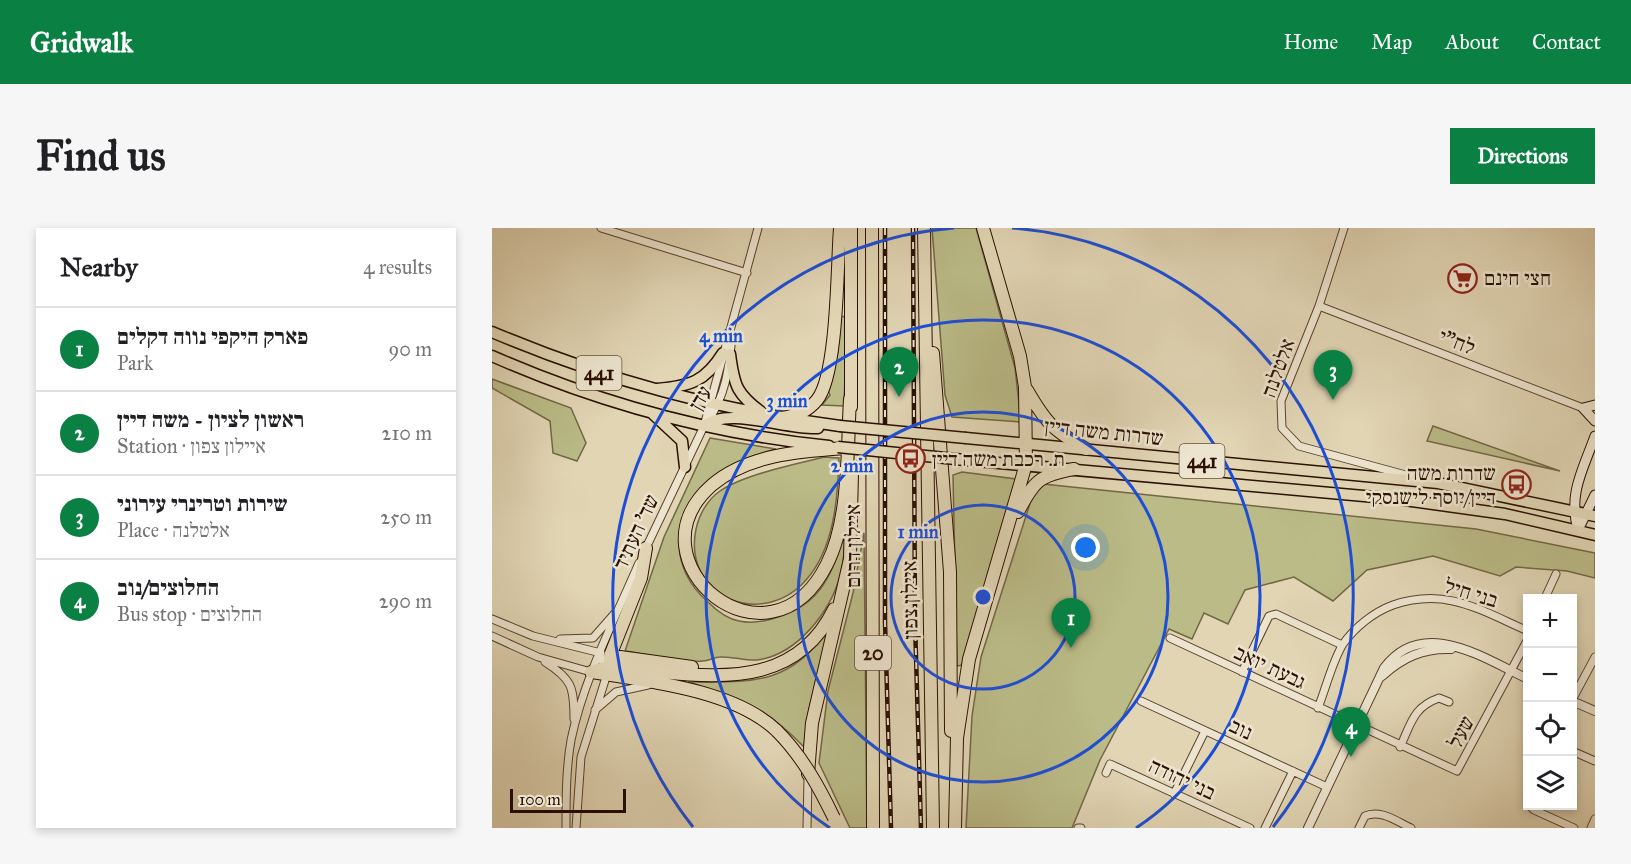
<!DOCTYPE html>
<meta charset="utf-8">
<style>
body{margin:0;font-family:"IM FELL Great Primer","Frank Ruhl Libre",serif;background:#f6f6f6;color:#202124}
.controls{position:absolute;right:18px;bottom:18px;display:grid;overflow:hidden;border-radius:0px;box-shadow:0 3px 9px #0003}
.controls button{width:54px;height:54px;display:grid;place-items:center;padding:0;border:0;border-bottom:2px solid #e0e0e0;background:#fff;color:#202124;font:30px sans-serif}
.scale{position:absolute;left:18px;bottom:15px;width:116px;box-sizing:border-box;padding-left:6px;border:3px solid #2b1000;border-top:0;font-size:16px;line-height:21px;white-space:nowrap;color:#2b1000;-webkit-text-stroke:4px #ece4ce;paint-order:stroke}
.you{position:absolute;left:594px;top:320px;width:21px;height:21px;margin:-15px;border:4px solid #fff;border-radius:50%;background:#1a73e8;box-shadow:0 0 0 9px #1a73e833}
.badge{display:grid;place-items:center;width:39px;height:39px;border-radius:50%;background:#0b8043;color:#fff;font-size:20px;font-weight:700}
.pin{position:absolute;translate:-50% -50px;filter:drop-shadow(0 2px 3px #0008)}
.pin::after{content:'';position:absolute;top:32px;width:21px;height:18px;background:inherit;clip-path:polygon(0 0,100% 0,50% 100%)}
.list{margin:0;padding:0;list-style:none}
h2{display:flex;justify-content:space-between;align-items:center;height:78px;margin:0;padding:0 24px;font-size:26px}
h2 small{font-size:20px;font-weight:400;color:#757577}
.list li{display:grid;grid-template-columns:39px 1fr auto;gap:18px;align-items:center;box-sizing:border-box;height:84px;padding:0 24px;border-top:2px solid #e0e0e0}
.list b{display:block;font-size:22px;white-space:nowrap}
.list p{margin:0;font-size:20px;white-space:nowrap;color:#757577}
.list em{font-size:20px;font-style:normal;color:#757577}
.icon{flex:none;width:33px;height:33px;fill:none;stroke:currentColor;stroke-width:2;stroke-linecap:round;stroke-linejoin:round}
.map{position:relative;flex:none;width:1103px;height:600px;overflow:hidden;border-radius:0px}
header{display:flex;align-items:center;gap:36px;box-sizing:border-box;height:84px;padding:0 30px;background:#0b8043;color:#fff}
header strong{font-size:28px}
nav{display:flex;gap:33px;margin-inline-start:auto;font-size:21px}
.intro{display:flex;align-items:center;justify-content:space-between;box-sizing:border-box;height:144px;padding:0 36px}
h1{margin:0;font-size:42px}
.button{padding:15px 27px;border-radius:0px;background:#0b8043;color:#fff;font-size:21px;font-weight:700}
main{display:flex;gap:36px;padding:0 36px}
aside{flex:1;background:#fff;border-radius:0px;box-shadow:0 3px 9px #0003}
.map>svg:first-child{display:block}
.green{fill:#babb87;stroke:#726644;stroke-width:1.5}
.lines{fill:none;stroke-linecap:round;stroke-linejoin:round}
.minor-casing{stroke:#58412d;stroke-width:9}
.tertiary-casing{stroke:#58412d;stroke-width:10}
.secondary-casing{stroke:#2b1000;stroke-width:11}
.primary-casing{stroke:#2b1000;stroke-width:13}
.motorway-casing{stroke:#2b1000;stroke-width:14}
.minor{stroke:#ece4ce;stroke-width:7}
.tertiary{stroke:#ece4ce;stroke-width:8}
.secondary{stroke:#ece4ce;stroke-width:9}
.primary{stroke:#e1d5b4;stroke-width:10}
.motorway{stroke:#e1d5b4;stroke-width:12}
.rail-casing{stroke:#2b1000;stroke-width:4.5}
.rail{stroke:#ece4ce;stroke-width:2;stroke-dasharray:7;stroke-linecap:butt}
.primary-bridge-casing{stroke:#2b1000;stroke-width:13;stroke-linecap:butt}
.motorway-bridge-casing{stroke:#2b1000;stroke-width:14;stroke-linecap:butt}
.primary-bridge{stroke:#e1d5b4;stroke-width:10}
.motorway-bridge{stroke:#e1d5b4;stroke-width:12}
.ring{fill:none;stroke:#1d4ed8;stroke-width:3}
.labels{text-anchor:middle;dominant-baseline:central;stroke-width:5;stroke-linejoin:round;paint-order:stroke}
.shield{fill:#ece4ce;stroke:#65503e;stroke-width:1.5}
.shield-label{font-size:20px;font-weight:bold;fill:#2b1000}
.poi-label{font-size:21px;fill:#2b1000;stroke:#ece4ce;text-anchor:start}
.street-label{font-size:21px;fill:#2b1000;stroke:#ece4ce}
.centre{fill:#1d4ed8;stroke:#ece4ce;stroke-width:3}
.ring-label{font-size:18px;text-anchor:middle;font-weight:bold;fill:#1d4ed8;stroke:#ece4ce;stroke-width:5;stroke-linejoin:round;paint-order:stroke}
</style>
<header>
<strong>Gridwalk</strong>
<nav><a>Home</a><a>Map</a><a>About</a><a>Contact</a></nav>
</header>
<div class="intro"><h1>Find us</h1><a class="button">Directions</a></div>
<main>
<aside>
<h2>Nearby<small>4 results</small></h2>
<ul class="list">
<li><span class="badge">1</span><div><b>פארק היקפי נווה דקלים</b><p>Park</p></div><em>90 m</em></li>
<li><span class="badge">2</span><div><b>ראשון לציון - משה דיין</b><p>Station · איילון צפון</p></div><em>210 m</em></li>
<li><span class="badge">3</span><div><b>שירות וטרינרי עירוני</b><p>Place · אלטלנה</p></div><em>250 m</em></li>
<li><span class="badge">4</span><div><b>החלוצים/נוב</b><p>Bus stop · החלוצים</p></div><em>290 m</em></li>
</ul>
</aside>
<div class="map">
<svg width="1103" height="600" viewBox="0 0 1103 600">
<rect width="100%" height="100%" fill="#e1d5b4"/>
<filter id="stains"><feTurbulence type="fractalNoise" baseFrequency=".00333" numOctaves="4"/><feColorMatrix values="0 0 0 0 .2 0 0 0 0 .09 0 0 0 0 .02 0 0 0 .5 -.17"/></filter>
<radialGradient id="worn" r=".72"><stop offset=".6" stop-color="#630" stop-opacity="0"/><stop offset="1" stop-color="#630" stop-opacity=".3"/></radialGradient>
<path class="green" d="M 440,0 L 484,0 L 523,140 L 529,194 L 460,189 L 453,167 Z
M 355,88 L 352,178 L 330,177 L 338,167 L 336,162 L 347,89 Z
M 0,151 L 79,180 L 94,215 L 85,233 L 61,225 L 58,193 L 0,160 Z
M 941,198 L 1068,243 L 935,213 Z
M 218,210 L 284,221 C 259,228 235,236 215,254 C 177,289 178,341 216,374 C 224,382 235,391 247,393 C 261,396 279,392 292,387 C 312,380 326,368 336,349 C 346,331 350,309 354,288 C 354,308 353,328 348,348 C 338,384 305,427 265,432 C 253,433 240,428 228,429 C 222,429 217,433 211,433 C 188,435 156,426 133,423 L 172,309 Z
M 332,229 L 347,230 C 346,270 342,321 314,352 C 270,402 190,369 204,301 C 207,287 215,272 228,263 C 251,247 303,236 332,229 Z
M 470,244 L 524,251 L 470,437 L 465,438 L 461,247 Z
M 551,256 L 984,301 L 1103,325 L 1103,350 L 1075,343 L 1024,339 L 1008,348 L 941,328 L 875,342 L 841,373 L 802,349 L 753,362 L 736,396 L 712,385 L 700,411 L 677,401 L 608,532 L 580,600 L 474,600 L 480,488 L 489,429 L 541,266 Z
M 372,305 L 375,600 L 358,600 L 327,535 L 336,463 L 361,365 Z
M 338,400 L 317,481 L 312,519 C 274,480 247,468 196,454 C 261,454 297,458 338,400 Z"/>
<g class="lines">
<defs>
<path id="minor" d="M 109,0 L 255,45
M 852,0 L 827,78 L 789,173 L 790,200 L 807,218 L 921,249
M 827,78 L 1091,180
M 215,194 C 234,168 237,140 240,108
M 153,322 L 212,198 L 266,0
M 1053,370 L 1064,346
M 0,391 L 41,408 L 109,425
M 0,408 L 46,429 L 99,444
M 678,410 L 965,543 L 1036,411
M 68,411 L 101,410 L 123,385
M 53,434 C 80,451 82,459 82,491
M 750,444 L 777,388 L 784,386 L 850,417
M 1080,472 L 1103,429
M 649,473 L 835,559
M 826,480 C 834,460 840,434 851,416 C 863,399 882,384 901,377 C 954,359 988,382 1036,403
M 103,482 L 124,464 L 156,457
M 908,519 C 919,496 921,479 947,470 L 957,474
M 1080,523 L 1103,533
M 614,545 L 618,536 L 758,600
M 682,566 L 713,503
M 1038,578 L 1042,582 L 1082,600
M 74,600 C 74,571 74,541 79,512 C 92,450 122,393 147,335
M 84,600 L 89,529 L 115,446 L 107,424
M 315,600 L 316,550
M 586,600 L 589,600
M 773,600 L 801,543
M 867,600 L 873,588 C 888,581 904,593 919,600
M 1099,600 L 1103,591"/>
<path id="tertiary" d="M 890,448 C 911,429 931,420 959,421
M 1080,473 L 1103,483
M 816,600 L 892,440 C 931,388 991,430 1036,451"/>
<path id="secondary" d="M 1103,177 L 1091,180 L 1103,193
M 1086,302 C 1076,265 1091,242 1103,208
M 1086,302 L 1103,267"/>
<path id="primary" d="M 0,104 C 116,153 222,181 348,198
M 238,126 C 242,158 245,167 272,186
M 0,128 C 107,175 221,206 337,218
M 165,161 C 198,158 213,154 231,125
M 161,186 L 190,213 L 193,239
M 212,198 C 236,178 294,202 326,200
M 474,210 L 946,255 L 1103,288
M 473,232 L 905,271 L 1013,286 L 1103,307"/>
<path id="motorway" d="M 380,0 L 381,600
M 432,0 L 441,600
M 441,125 L 458,344 L 459,503
M 535,162 C 554,195 561,202 594,221
M 359,179 L 359,0
M 289,190 C 304,188 315,184 325,172 C 346,146 345,37 348,0
M 354,220 C 310,223 256,226 220,257 C 133,333 277,453 335,336 C 358,291 355,221 358,171
M 526,284 C 542,253 547,247 582,241
M 128,429 L 200,439
M 99,444 C 127,434 142,441 171,444 C 240,452 308,451 342,381
M 100,444 C 156,453 243,462 285,503
M 118,444 L 118,428 L 149,350 L 154,320
M 316,546 L 320,495 L 358,331 L 360,244
M 463,600 L 465,510 L 477,431 L 534,236 L 533,159 L 528,128 L 491,0"/>
</defs>
<use href="#minor" class="minor-casing"/>
<use href="#tertiary" class="tertiary-casing"/>
<use href="#secondary" class="secondary-casing"/>
<use href="#primary" class="primary-casing"/>
<use href="#motorway" class="motorway-casing"/>
<use href="#minor" class="minor"/>
<use href="#tertiary" class="tertiary"/>
<use href="#secondary" class="secondary"/>
<use href="#primary" class="primary"/>
<use href="#motorway" class="motorway"/>
<defs>
<path id="rail" d="M 393,0 L 393,394 L 399,600
M 421,0 L 423,394 L 429,600"/>
</defs>
<use href="#rail" class="rail-casing"/>
<use href="#rail" class="rail"/>
<defs>
<path id="primary-bridge" d="M 348,198 L 474,210
M 346,219 L 473,232"/>
<path id="motorway-bridge" d="M 285,503 C 310,528 327,559 342,590"/>
</defs>
<use href="#primary-bridge" class="primary-bridge-casing"/>
<use href="#motorway-bridge" class="motorway-bridge-casing"/>
<use href="#primary-bridge" class="primary-bridge"/>
<use href="#motorway-bridge" class="motorway-bridge"/>
</g>
<g class="ring">
<circle cx="491" cy="369" r="92"/>
<circle cx="491" cy="369" r="185"/>
<path d="M338 600A277 277 0 1 1 644 600"/>
<path d="M201 599A370 370 0 0 1 462 0M520 0A370 370 0 0 1 781 599"/>
</g>
<defs>
<symbol id="supermarket-ring" viewBox="-11 -11 22 22"><circle r="9.5" fill="#ece4ce" stroke="#8f2418" stroke-width="1.5"/><path d="M-6-5.5h2.5l.6 2H6L4.5 2H-2.5L-4.4-4H-6ZM-1.5 3.2a1.3 1.3 0 1 0 .1 0ZM3 3.2a1.3 1.3 0 1 0 .1 0Z" fill="#8f2418"/></symbol>
<symbol id="bus-ring" viewBox="-11 -11 22 22"><circle r="9.5" fill="#ece4ce" stroke="#8f2418" stroke-width="1.5"/><path d="M-5-6H5V4H4V6H2V4H-2V6H-4V4H-5ZM-3.5-4V0h7V-4ZM-3.5 1.2v1.5H-2V1.2ZM2 1.2v1.5H3.5V1.2Z" fill="#8f2418"/></symbol>
</defs>
<g fill-rule="evenodd">
<use href="#supermarket-ring" x="954" y="34" width="33" height="33"/>
<use href="#bus-ring" x="402" y="214" width="33" height="33"/>
<use href="#bus-ring" x="1008" y="240" width="33" height="33"/>
</g>
<g class="labels">
<g class="shield">
<rect x="84.5" y="128" width="45" height="34" rx="4.5"/>
<rect x="687.5" y="216" width="45" height="34" rx="4.5"/>
<rect x="363" y="408" width="36" height="34" rx="4.5"/>
</g>
<g class="shield-label">
<text x="107" y="145">441</text>
<text x="710" y="233">441</text>
<text x="381" y="425">20</text>
</g>
<g class="poi-label">
<text x="992" y="50">חצי חינם</text>
<text x="440" y="231">ת. רכבת משה דיין</text>
<text x="1004" y="245" text-anchor="end">שדרות משה<tspan x="1004" dy="24">דיין/יוסף לישנסקי</tspan></text>
</g>
<g class="street-label">
<text transform="translate(965 114) rotate(21)">לח"י</text>
<text transform="translate(786 140) rotate(-70)">אלטלנה</text>
<text transform="translate(208 170) rotate(-60)">עדן</text>
<text transform="translate(612 204) rotate(6)">שדרות משה דיין</text>
<text transform="translate(144 304) rotate(-65)">שד' העתיד</text>
<text transform="translate(361 318) rotate(-90)">איילון דרום</text>
<text transform="translate(979 365) rotate(17)">בני חיל</text>
<text transform="translate(418 372) rotate(-91)">איילון צפון</text>
<text transform="translate(778 439) rotate(25)">גבעת יואב</text>
<text transform="translate(749 501) rotate(25)">נוב</text>
<text transform="translate(969 504) rotate(-63)">שעל</text>
<text transform="translate(690 551) rotate(25)">בני יהודה</text>
</g>
</g>
<circle cx="491" cy="369" r="9" class="centre"/>
<g class="ring-label">
<text x="229" y="114">4 min</text>
<text x="295" y="179">3 min</text>
<text x="360" y="244">2 min</text>
<text x="426" y="310">1 min</text>
</g>
<rect width="100%" height="100%" filter="url(#stains)"/>
<rect width="100%" height="100%" fill="url(#worn)"/>
</svg>
<div class="controls">
<button>+</button>
<button>−</button>
<button><svg class="icon" aria-label="locate" viewBox="0 0 24 24"><circle cx="12" cy="12" r="6"/><path d="M12 2v4M12 18v4M2 12h4M18 12h4"/></svg></button>
<button><svg class="icon" aria-label="layers" viewBox="0 0 24 24"><path d="M12 4l9 5-9 5-9-5zM3 14l9 5 9-5"/></svg></button>
</div>
<div class="scale">100 m</div>
<div class="you"></div>
<div class="pin badge" style="left:579px;top:420px">1</div>
<div class="pin badge" style="left:407px;top:169px">2</div>
<div class="pin badge" style="left:841px;top:172px">3</div>
<div class="pin badge" style="left:859px;top:529px">4</div>
</div>
</main>
